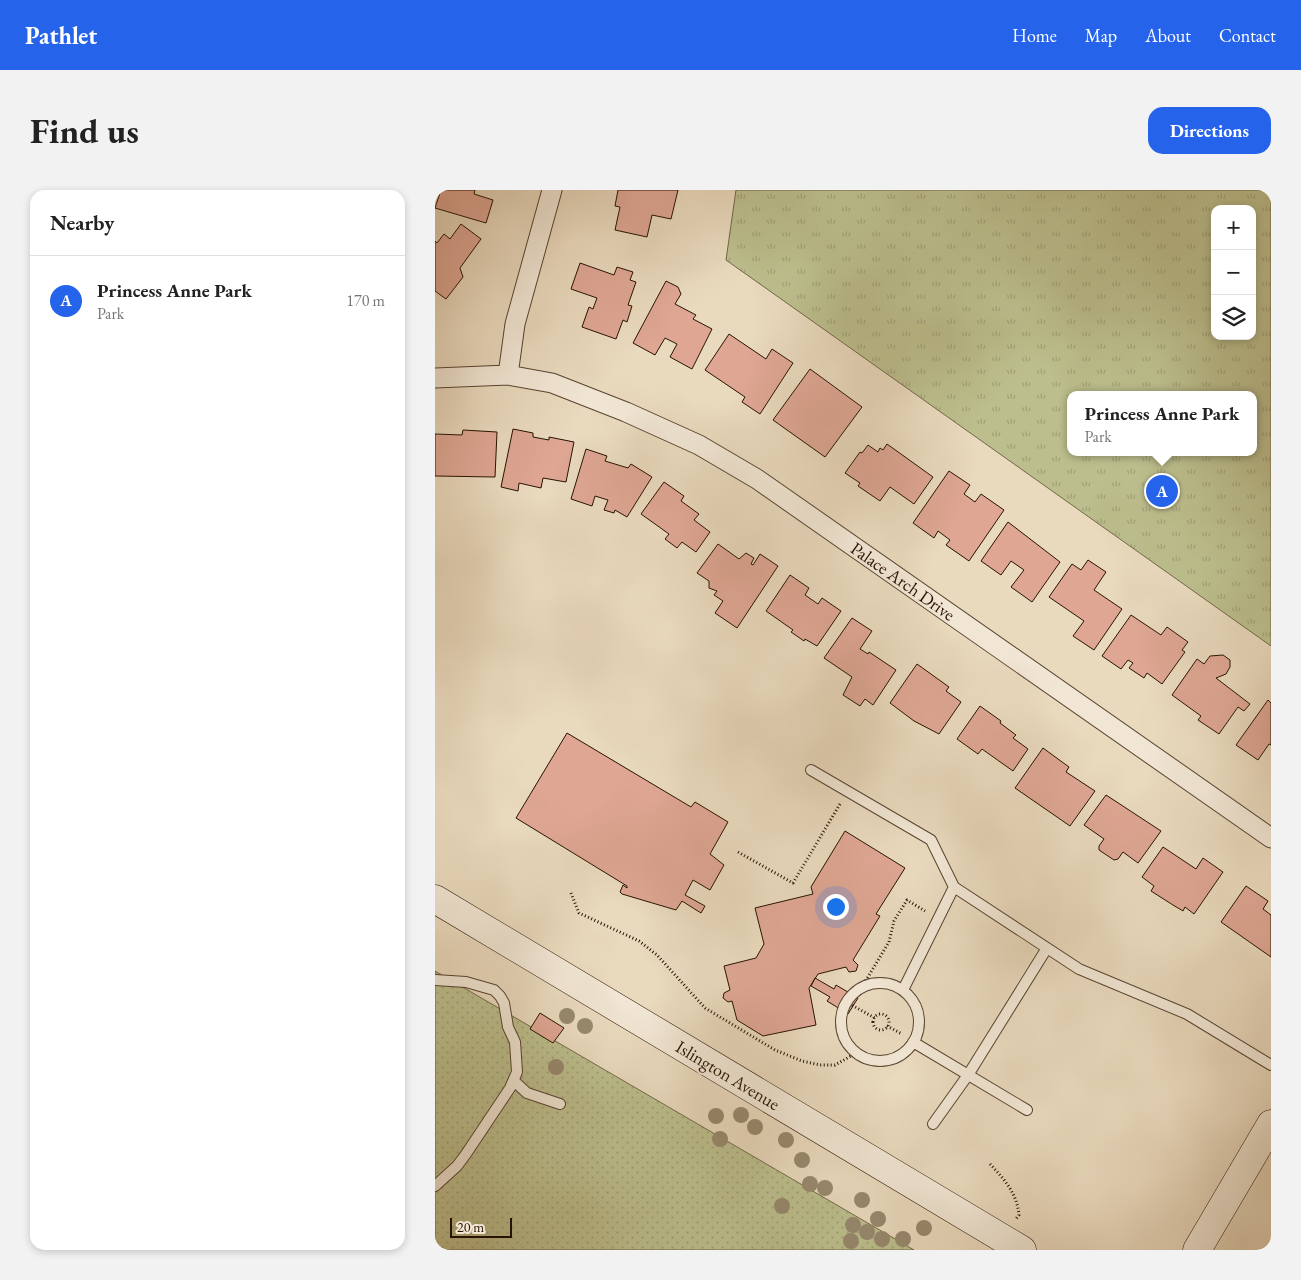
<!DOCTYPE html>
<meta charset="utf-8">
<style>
body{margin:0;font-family:"EB Garamond",serif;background:#f2f2f2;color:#222}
.controls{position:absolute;right:15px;top:15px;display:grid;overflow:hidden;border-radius:10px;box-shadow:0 2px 8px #0003}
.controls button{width:45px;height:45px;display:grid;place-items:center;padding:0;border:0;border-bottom:1px solid #e0e0e0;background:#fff;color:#222;font:25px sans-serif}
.scale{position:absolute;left:15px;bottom:12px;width:62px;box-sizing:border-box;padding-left:5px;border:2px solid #281302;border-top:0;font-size:14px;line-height:18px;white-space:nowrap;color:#281302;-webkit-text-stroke:4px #f1e6d4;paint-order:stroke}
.you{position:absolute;left:400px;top:716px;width:18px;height:18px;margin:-12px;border:4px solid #fff;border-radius:50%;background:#1a73e8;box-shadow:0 0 0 8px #1a73e833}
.badge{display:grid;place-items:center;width:32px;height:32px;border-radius:50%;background:#2563eb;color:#fff;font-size:16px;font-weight:700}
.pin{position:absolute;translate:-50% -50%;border:2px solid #fff;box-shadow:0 1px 5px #0006}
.popup{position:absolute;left:632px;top:201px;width:190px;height:65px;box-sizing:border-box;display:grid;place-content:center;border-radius:10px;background:#fff;filter:drop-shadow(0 1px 4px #0005);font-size:16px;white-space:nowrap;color:#767676}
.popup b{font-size:19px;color:#222}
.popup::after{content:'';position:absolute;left:50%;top:100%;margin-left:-10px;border:10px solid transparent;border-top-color:#fff}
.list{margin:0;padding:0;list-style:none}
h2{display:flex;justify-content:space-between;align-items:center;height:65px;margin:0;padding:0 20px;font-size:21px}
h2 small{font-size:16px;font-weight:400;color:#767676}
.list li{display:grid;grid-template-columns:32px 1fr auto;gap:15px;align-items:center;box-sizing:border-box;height:90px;padding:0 20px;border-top:1px solid #e0e0e0}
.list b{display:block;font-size:19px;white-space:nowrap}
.list p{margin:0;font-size:16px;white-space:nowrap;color:#767676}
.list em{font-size:16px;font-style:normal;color:#767676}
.icon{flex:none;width:28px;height:28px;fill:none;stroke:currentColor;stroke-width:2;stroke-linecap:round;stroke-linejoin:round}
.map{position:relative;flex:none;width:836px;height:1060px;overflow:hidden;border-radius:15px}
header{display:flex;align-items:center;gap:30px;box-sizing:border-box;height:70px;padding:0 25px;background:#2563eb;color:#fff}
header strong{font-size:24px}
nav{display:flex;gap:28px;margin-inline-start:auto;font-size:18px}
.intro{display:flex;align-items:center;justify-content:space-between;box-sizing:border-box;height:120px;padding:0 30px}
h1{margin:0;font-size:35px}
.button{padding:12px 22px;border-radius:15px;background:#2563eb;color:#fff;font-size:18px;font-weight:700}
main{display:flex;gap:30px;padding:0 30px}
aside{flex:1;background:#fff;border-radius:15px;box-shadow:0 2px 8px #0003}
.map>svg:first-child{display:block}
.grass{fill:url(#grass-dots);stroke:#726848}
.park{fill:url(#park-tufts);stroke:#726848;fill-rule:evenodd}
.building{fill:#dea693;stroke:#281302}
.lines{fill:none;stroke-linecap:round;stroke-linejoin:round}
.lane-casing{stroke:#584431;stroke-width:12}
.street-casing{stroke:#584431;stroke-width:21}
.secondary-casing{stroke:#281302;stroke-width:29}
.path{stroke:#281302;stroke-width:3;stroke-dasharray:1 2.5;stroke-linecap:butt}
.lane{stroke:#f1e6d4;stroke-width:10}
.street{stroke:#f1e6d4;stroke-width:19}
.secondary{stroke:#f1e6d4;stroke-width:28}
.tree{fill:#97886d}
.labels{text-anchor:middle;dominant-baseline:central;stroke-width:4;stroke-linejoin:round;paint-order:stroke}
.street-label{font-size:18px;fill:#281302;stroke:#f1e6d4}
</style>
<header>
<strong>Pathlet</strong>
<nav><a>Home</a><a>Map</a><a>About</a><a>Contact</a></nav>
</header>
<div class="intro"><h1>Find us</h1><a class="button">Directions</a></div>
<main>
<aside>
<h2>Nearby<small></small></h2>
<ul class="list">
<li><span class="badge">A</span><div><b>Princess Anne Park</b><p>Park</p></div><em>170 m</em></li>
</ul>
</aside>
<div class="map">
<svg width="836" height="1060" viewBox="0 0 836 1060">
<defs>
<pattern id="grass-dots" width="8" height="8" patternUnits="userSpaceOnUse" patternTransform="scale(1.25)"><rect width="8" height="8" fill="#bcbe8d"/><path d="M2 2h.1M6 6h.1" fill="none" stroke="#a2a278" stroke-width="1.8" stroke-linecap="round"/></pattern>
<pattern id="park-tufts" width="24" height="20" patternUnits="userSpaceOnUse" patternTransform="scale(1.25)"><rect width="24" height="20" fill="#bcbe8d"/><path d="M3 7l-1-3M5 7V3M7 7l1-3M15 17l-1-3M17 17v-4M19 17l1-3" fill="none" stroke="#a2a278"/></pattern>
</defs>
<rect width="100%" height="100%" fill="#e9d9bd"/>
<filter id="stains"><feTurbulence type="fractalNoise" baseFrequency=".004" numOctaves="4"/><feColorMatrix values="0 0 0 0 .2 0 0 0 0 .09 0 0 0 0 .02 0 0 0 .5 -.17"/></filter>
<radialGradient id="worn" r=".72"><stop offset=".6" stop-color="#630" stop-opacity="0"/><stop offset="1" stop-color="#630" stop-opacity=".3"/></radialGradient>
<path class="grass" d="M 0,781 L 479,1060 L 0,1060 Z"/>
<path class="park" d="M 301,0 L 836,0 L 836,456 L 291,70 ZM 780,19 L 817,19 L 817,146 L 780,146 ZM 636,205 L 818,205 L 818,262 L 636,262 Z"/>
<path class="building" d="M 6,0 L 40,0 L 39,4 L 58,10 L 51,33 L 0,18 Z
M 183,0 L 243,0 L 236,29 L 217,25 L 212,47 L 180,40 L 185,17 L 180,16 Z
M 26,34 L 46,49 L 25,78 L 28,87 L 11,109 L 0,101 L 0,51 L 2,53 L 9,44 L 15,49 Z
M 145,73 L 179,85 L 182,77 L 198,82 L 195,90 L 201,92 L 193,115 L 197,116 L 192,132 L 188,130 L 181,149 L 147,137 L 154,117 L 158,119 L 162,108 L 136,99 Z
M 231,91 L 243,97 L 246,104 L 240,114 L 261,125 L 258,129 L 277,139 L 257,179 L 235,167 L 242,154 L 230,148 L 220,165 L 198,153 Z
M 294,144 L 331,169 L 337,159 L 358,173 L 325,224 L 307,212 L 310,207 L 270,180 Z
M 375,179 L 427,217 L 390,267 L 338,230 Z
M 78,239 L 98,243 L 98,247 L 114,250 L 114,247 L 139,252 L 131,292 L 108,288 L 106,298 L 84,293 L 83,301 L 66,297 Z
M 28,240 L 62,242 L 60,287 L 0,286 L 0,244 L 27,245 Z
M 452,254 L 498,287 L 479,314 L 455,297 L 445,311 L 423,296 L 425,293 L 410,283 L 425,262 L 427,263 L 433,255 L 443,262 L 445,258 L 448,260 Z
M 151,259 L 172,266 L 170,271 L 193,278 L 196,274 L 217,287 L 192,327 L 180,320 L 179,323 L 169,320 L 173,310 L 160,306 L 157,316 L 136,309 Z
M 514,281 L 535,295 L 529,304 L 540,312 L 546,304 L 569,320 L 534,371 L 511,355 L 515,350 L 503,341 L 499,348 L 478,333 Z
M 229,292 L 249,306 L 246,311 L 264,324 L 259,330 L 275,342 L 261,362 L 247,352 L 242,358 L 230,349 L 234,344 L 206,324 Z
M 573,332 L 625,372 L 597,412 L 576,397 L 589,380 L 576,371 L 566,385 L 546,371 Z
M 283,354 L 304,369 L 311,363 L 319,368 L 316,374 L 318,375 L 325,364 L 343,376 L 302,438 L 280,423 L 288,411 L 279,405 L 282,401 L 274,398 L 274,391 L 262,383 Z
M 653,370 L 671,382 L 659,400 L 687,419 L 659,460 L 638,446 L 649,431 L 614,407 L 637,374 L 646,380 Z
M 355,385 L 374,398 L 370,405 L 383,414 L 387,408 L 406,421 L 382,456 L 370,449 L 369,451 L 356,442 L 358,440 L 331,421 Z
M 696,425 L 726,445 L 732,437 L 753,452 L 747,460 L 750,462 L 727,494 L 712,483 L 709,488 L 694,478 L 698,473 L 693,470 L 686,479 L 667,466 Z
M 417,428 L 437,441 L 425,459 L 433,464 L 434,462 L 461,480 L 438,515 L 430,509 L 425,516 L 408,505 L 417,487 L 389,468 Z
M 788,465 L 795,470 L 795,477 L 791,484 L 781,488 L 815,514 L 809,521 L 803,517 L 784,544 L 763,530 L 766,526 L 737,505 L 762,469 L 769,474 L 775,466 Z
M 482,474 L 514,497 L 511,501 L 526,512 L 504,544 L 479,531 L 455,513 Z
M 833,510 L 836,513 L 836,555 L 834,554 L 823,570 L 801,555 Z
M 545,516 L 566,531 L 565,533 L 581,545 L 578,548 L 593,559 L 578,581 L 547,559 L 543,564 L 522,549 Z
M 132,543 L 256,617 L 260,612 L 293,632 L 275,664 L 289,675 L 275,700 L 258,690 L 250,705 L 270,716 L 266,723 L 247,711 L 241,720 L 187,704 L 185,702 L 188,695 L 192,698 L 192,696 L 81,628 Z
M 608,558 L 634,577 L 631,582 L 660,601 L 635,636 L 580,598 Z
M 671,605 L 726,641 L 703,673 L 688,662 L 683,669 L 679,670 L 664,660 L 664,656 L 669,649 L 649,635 Z
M 410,641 L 470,678 L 441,724 L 445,726 L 418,770 L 423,775 L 421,781 L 414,782 L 411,777 L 383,784 L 374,798 L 381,835 L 328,846 L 302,830 L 297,811 L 293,812 L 288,808 L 289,803 L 295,800 L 289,776 L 321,768 L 329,754 L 320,718 L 378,704 L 376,697 Z
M 728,657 L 761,679 L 768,668 L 788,682 L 759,724 L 750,717 L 748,721 L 738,715 L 716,701 L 719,696 L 707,687 Z
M 811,696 L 833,711 L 828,719 L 836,725 L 836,767 L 786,732 Z
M 380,788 L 399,799 L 401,795 L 423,808 L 413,824 L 392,811 L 395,807 L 376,796 Z
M 105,823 L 129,838 L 118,853 L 95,839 Z"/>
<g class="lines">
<defs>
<path id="lane" d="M 376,580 L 496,650 L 519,697
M 0,790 L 31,792 L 59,800 L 65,806 L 69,813 L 73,837 L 80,852 L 82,882 L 75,898 L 31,964 L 22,976 L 0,996
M406 832a39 39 0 1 1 78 0a39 39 0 1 1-78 0Z
M 468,800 L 519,697 L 644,779 L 752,824 L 836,875
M 478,852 L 592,920
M 79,891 L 92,903 L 125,914
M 498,934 L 533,885 L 612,758"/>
<path id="street" d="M 73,185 L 80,134 L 117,0
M 0,188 L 73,185 L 117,193 L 191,222 L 264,255 L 322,289 L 836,648"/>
<path id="secondary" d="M 0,709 L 587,1060
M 762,1060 L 836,934"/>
</defs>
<use href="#lane" class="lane-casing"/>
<use href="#street" class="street-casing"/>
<use href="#secondary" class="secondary-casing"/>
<path class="path" d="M 303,662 L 358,693 L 405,614
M 136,703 L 144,723 L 204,751 L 222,765 L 270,818 L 340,860 L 367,871 L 385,875 L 400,875 L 421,863
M 427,797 L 454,752 L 459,731 L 472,710 L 490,721
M 411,812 L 440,828
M438 832a8 8 0 1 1 16 0a8 8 0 1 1-16 0Z
M 452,836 L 467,844
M 555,974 C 569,989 582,1003 584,1025 L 580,1030"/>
<use href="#lane" class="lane"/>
<use href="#street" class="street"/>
<use href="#secondary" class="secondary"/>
</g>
<g class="tree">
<circle cx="132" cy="826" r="8"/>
<circle cx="150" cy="836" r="8"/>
<circle cx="121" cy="877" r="8"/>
<circle cx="306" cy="925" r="8"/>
<circle cx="281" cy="926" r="8"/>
<circle cx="320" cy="937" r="8"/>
<circle cx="285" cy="949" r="8"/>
<circle cx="351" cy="950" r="8"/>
<circle cx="367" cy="970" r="8"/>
<circle cx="375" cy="994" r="8"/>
<circle cx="390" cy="998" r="8"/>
<circle cx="427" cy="1010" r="8"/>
<circle cx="347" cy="1016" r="8"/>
<circle cx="443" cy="1029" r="8"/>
<circle cx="418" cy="1035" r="8"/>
<circle cx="489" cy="1038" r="8"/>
<circle cx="432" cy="1042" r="8"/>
<circle cx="447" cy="1049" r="8"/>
<circle cx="468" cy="1049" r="8"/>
<circle cx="416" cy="1051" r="8"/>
</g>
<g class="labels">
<g class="street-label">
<text transform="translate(468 391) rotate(35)">Palace Arch Drive</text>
<text transform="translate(293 885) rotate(31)">Islington Avenue</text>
</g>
</g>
<rect width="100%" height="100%" filter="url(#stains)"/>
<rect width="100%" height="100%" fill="url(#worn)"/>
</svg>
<div class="controls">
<button>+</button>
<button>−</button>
<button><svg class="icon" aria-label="layers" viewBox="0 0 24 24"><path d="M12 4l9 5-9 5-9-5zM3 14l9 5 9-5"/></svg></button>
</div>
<div class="scale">20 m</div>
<div class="you"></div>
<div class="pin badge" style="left:727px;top:301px">A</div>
<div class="popup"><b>Princess Anne Park</b>Park</div>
</div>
</main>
